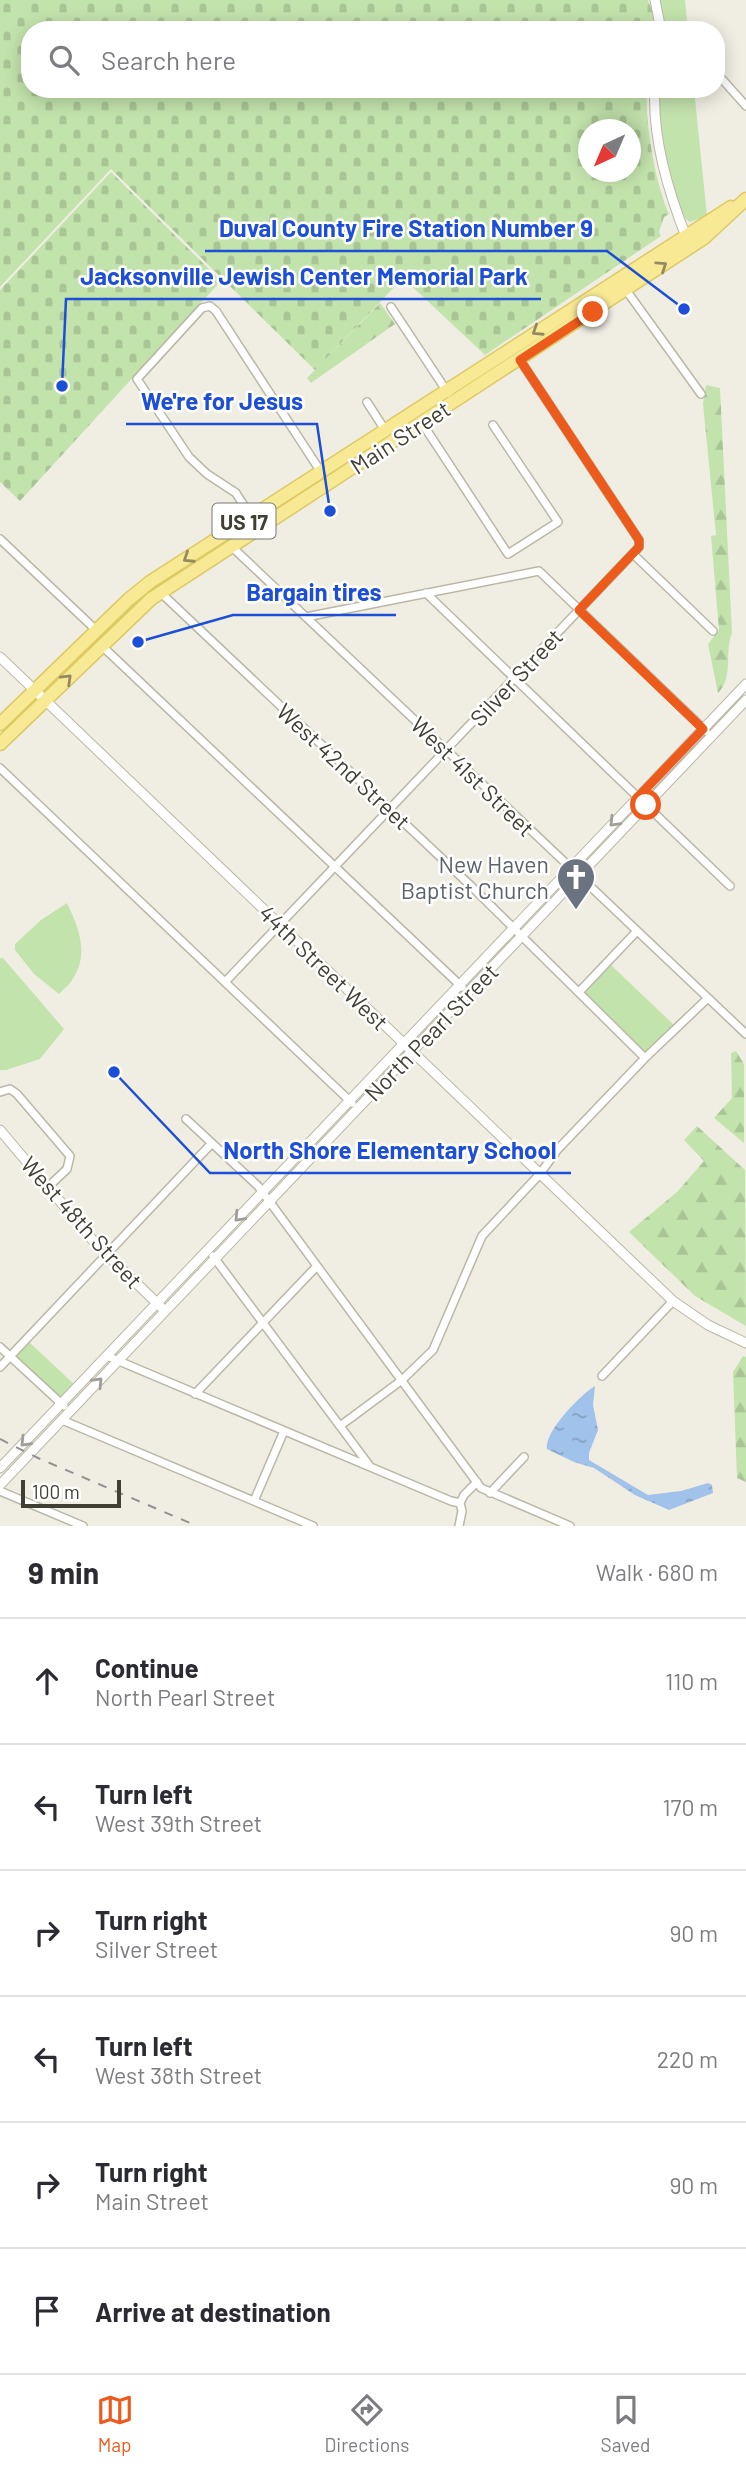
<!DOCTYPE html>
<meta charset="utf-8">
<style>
body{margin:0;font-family:Barlow,sans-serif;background:#f2f2f3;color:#2b2b33}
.compass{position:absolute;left:578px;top:119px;width:63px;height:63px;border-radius:50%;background:#fff;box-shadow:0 4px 18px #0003;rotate:224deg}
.scale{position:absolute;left:21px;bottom:18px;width:100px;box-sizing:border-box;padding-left:7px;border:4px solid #413e33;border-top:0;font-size:19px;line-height:24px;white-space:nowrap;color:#413e33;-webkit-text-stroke:5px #fff;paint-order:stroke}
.stop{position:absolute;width:21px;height:21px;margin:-16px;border:5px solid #ed5b1c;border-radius:50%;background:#fff}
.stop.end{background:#ed5b1c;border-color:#fff;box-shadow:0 2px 7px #0008}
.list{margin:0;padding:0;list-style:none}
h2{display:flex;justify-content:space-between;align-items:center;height:91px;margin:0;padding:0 28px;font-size:30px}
h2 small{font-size:23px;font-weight:400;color:#7c7c81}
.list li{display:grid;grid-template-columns:46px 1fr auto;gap:21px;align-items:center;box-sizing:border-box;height:126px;padding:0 28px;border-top:2px solid #e1e1e2}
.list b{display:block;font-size:26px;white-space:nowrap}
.list p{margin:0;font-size:23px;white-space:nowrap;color:#7c7c81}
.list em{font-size:23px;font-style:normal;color:#7c7c81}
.icon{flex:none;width:38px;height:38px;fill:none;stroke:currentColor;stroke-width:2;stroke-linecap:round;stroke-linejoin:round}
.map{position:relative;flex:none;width:746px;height:1526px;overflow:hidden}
.search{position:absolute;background:#fff;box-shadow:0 4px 18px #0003;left:21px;right:21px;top:21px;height:77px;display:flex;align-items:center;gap:18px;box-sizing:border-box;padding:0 24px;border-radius:28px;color:#7c7c81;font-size:26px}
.sheet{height:847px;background:#fff}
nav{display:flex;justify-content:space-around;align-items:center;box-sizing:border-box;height:98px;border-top:2px solid #e1e1e2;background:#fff;font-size:19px;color:#7c7c81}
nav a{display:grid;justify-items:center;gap:4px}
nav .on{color:#ed5b1c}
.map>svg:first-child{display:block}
.green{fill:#c3e3ad}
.forest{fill:url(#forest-firs)}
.cemetery{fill:url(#cemetery-stones);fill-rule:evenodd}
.water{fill:url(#water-ripples)}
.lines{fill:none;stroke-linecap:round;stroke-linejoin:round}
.minor-casing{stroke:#bbb7a6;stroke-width:10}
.tertiary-casing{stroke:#bbb7a6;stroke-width:11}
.primary-casing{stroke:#dcca65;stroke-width:15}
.minor{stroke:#fff;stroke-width:7}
.tertiary{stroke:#fff;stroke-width:9}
.primary{stroke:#f8ea94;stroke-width:12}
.rail{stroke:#929292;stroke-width:2;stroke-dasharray:9 9;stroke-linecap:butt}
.oneway{stroke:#938b5f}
.oneway2{stroke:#a09e99}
.route{stroke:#ed5b1c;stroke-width:9}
.labels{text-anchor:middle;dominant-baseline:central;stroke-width:5;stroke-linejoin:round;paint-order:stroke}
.shield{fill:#fff;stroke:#7a7870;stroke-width:2}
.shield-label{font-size:21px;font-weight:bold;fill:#413e33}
.street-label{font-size:23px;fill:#413e33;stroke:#fff}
.worship-label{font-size:23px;fill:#5b616d;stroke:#fff;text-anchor:end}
.leader{fill:none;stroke:#1d4ed8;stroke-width:2.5}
.callout-dot{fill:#1d4ed8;stroke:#fff;stroke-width:2.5}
.callout-label{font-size:24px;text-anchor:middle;font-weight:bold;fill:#1d4ed8;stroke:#fff;stroke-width:5;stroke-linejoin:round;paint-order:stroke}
</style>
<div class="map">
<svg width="746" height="1526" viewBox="0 0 746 1526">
<defs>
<pattern id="forest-firs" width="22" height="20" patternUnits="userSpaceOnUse" patternTransform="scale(1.75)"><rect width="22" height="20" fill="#c3e3ad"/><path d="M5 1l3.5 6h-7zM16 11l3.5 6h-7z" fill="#a9c495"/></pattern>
<pattern id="cemetery-stones" width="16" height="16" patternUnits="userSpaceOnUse" patternTransform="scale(1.75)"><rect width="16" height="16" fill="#c3e3ad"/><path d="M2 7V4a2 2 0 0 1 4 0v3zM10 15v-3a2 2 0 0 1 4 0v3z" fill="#a9c495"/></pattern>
<pattern id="water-ripples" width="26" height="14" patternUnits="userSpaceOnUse" patternTransform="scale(1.75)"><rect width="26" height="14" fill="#a1c2eb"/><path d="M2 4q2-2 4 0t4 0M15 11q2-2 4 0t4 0" fill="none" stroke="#859fbf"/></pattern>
</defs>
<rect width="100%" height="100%" fill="#f0eee3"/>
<path class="green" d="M 658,0 L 685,0 L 688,30 L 664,30 Z
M 659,89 L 694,89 L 707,216 L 690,222 C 668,209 661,126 657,100 Z
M 67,903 C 78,926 89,952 74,977 C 71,983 64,989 59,994 L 34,974 L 15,950 L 15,944 L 41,920 Z
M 0,958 L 3,958 L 64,1029 L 40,1059 L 6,1070 L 0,1070 Z
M 610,964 L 675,1026 L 646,1054 L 583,994 Z
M 29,1342 L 75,1385 L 61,1399 L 15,1357 Z"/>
<path class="forest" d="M 380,303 L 395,324 L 311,383 L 307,378 Z
M 706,385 L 720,388 L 732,633 C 724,653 734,677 718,693 L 708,644 L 719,630 L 711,536 L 716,535 L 703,404 Z
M 736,1051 L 744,1064 L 744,1143 L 714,1118 L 732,1098 L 731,1053 Z
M 697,1126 L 745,1170 L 746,1326 L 695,1296 L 629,1232 L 677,1192 L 704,1161 L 684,1140 Z
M 743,1356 L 746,1357 L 746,1482 L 737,1478 L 733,1372 Z"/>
<path class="cemetery" d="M 0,0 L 648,0 L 653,13 L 656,30 L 30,30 L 30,89 L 647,89 C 645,123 655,183 669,214 L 664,217 L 659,232 L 661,236 L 485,355 L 403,278 L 315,370 L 111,169 L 0,287 ZM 588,130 L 630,130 L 630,172 L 588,172 Z
M 111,172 L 221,281 L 20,501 L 0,482 L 0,290 Z"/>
<path class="water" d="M 595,1386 L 593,1405 L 598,1430 L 589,1453 L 589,1460 L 648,1495 L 681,1491 L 708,1483 L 712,1485 L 713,1493 L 669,1510 L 635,1495 L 594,1468 L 574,1462 L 547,1449 C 544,1432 580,1395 595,1386 Z"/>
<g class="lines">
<defs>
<path id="minor" d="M 721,78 L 746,106
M 626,290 L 701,394
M 391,307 L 448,393
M 367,402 L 385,430
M 422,423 L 508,554 L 558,522 L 493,425
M 251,517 L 236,493 L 207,474 L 189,457 L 137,379 L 202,308 L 210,306 L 216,311 L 321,472
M 0,539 L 97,631
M 231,546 L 746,1034
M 633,554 L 713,631
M 160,592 L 471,886 L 645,1058
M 426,593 L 730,886
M 306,617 L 539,571 L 706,731
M 102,646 L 462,987
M 0,768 L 352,1103
M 225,982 L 639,547 L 639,540 L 518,357
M 579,992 L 637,931
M 0,1092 L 10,1089 L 17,1094 L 70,1156 L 67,1169 L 49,1186
M 186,1119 L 258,1186 L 481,1488 L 570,1526
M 213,1256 L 369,1465
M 0,1347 L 64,1406
M 107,1356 L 451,1501 L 460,1503 L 464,1495 L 477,1482
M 0,1367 L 212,1143
M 602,1376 L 673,1301
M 195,1394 L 316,1267
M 62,1420 L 313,1526
M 340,1426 L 402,1380 L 433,1350 L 482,1236 L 539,1175 L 558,1149 L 645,1058 L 708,998
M 0,1491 L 83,1526
M 490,1493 L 524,1457
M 254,1501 L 284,1431
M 459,1526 L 462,1511 L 460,1503"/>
<path id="tertiary" d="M 655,0 L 661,30
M 655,89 C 652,138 669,194 687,239
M 0,657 L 673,1301 L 708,1325 L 746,1343
M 0,1130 L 96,1244 L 161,1307
M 0,1468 L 746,684
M 0,1485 L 746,700"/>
<path id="primary" d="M 0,724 L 129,599 L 150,582 L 731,207
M 0,744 L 151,599 L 704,238 L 746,199"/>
</defs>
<use href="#minor" class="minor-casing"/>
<use href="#tertiary" class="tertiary-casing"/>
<use href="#primary" class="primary-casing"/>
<use href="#minor" class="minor"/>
<use href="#tertiary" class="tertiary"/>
<use href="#primary" class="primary"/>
<path class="rail" d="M 0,1439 L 38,1458 L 197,1526"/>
</g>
<defs><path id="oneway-chevron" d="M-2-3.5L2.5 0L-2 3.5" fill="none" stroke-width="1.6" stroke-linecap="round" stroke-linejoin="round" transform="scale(1.75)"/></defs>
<g class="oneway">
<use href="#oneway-chevron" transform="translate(662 266) rotate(-34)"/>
<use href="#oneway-chevron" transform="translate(537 331) rotate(147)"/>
<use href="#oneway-chevron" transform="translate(188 558) rotate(147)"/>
<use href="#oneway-chevron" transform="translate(67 679) rotate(-44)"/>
</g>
<g class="oneway2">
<use href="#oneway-chevron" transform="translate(614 822) rotate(134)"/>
<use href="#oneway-chevron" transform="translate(239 1217) rotate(133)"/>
<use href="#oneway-chevron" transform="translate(98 1382) rotate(-46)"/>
<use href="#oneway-chevron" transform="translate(25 1442) rotate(134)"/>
</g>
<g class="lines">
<path class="route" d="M 593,312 L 520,360 L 639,540 L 639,547 L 579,610 L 703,729 L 638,797 L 646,805"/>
</g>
<defs>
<symbol id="church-pin" viewBox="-11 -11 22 30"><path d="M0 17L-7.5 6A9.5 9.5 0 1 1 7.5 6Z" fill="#6b7280" stroke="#fff"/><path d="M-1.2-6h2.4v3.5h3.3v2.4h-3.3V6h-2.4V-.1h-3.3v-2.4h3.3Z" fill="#fff"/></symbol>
</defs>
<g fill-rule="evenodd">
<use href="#church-pin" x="554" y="855" width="44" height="60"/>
</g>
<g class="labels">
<rect class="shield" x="212.5" y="503.5" width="63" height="35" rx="5"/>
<g class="shield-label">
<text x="244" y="521">US 17</text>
</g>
<g class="street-label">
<text transform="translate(400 437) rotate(-33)">Main Street</text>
<text transform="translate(516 677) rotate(-47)">Silver Street</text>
<text transform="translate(344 766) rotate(43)">West 42nd Street</text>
<text transform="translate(473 776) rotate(44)">West 41st Street</text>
<text transform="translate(324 967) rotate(44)">44th Street West</text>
<text transform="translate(431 1032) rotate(-46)">North Pearl Street</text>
<text transform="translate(82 1222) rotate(48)">West 48th Street</text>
</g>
<g class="worship-label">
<text x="549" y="864">New Haven<tspan x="549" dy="26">Baptist Church</tspan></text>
</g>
</g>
<path class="leader" d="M684 309L607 251H205M62 386L66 299H541M330 511L317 424H126M138 642L233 615H396M114 1072L210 1173H571"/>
<g class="callout-dot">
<circle cx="684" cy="309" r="7"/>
<circle cx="62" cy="386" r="7"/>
<circle cx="330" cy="511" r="7"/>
<circle cx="138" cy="642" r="7"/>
<circle cx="114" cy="1072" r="7"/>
</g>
<g class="callout-label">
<text x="406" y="237">Duval County Fire Station Number 9</text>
<text x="304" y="285">Jacksonville Jewish Center Memorial Park</text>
<text x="222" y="410">We're for Jesus</text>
<text x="314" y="601">Bargain tires</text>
<text x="390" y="1159">North Shore Elementary School</text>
</g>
</svg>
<svg class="compass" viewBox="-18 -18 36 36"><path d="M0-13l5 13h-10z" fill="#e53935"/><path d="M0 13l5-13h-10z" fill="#7c7c81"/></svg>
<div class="scale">100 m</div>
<div class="stop" style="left:646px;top:805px"></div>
<div class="stop end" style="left:593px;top:312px"></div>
<div class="search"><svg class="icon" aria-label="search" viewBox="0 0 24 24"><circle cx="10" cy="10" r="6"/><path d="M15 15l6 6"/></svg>Search here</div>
</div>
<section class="sheet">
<h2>9 min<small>Walk · 680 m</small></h2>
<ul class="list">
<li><svg class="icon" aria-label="ahead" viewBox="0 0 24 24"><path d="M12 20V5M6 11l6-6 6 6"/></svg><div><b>Continue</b><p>North Pearl Street</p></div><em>110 m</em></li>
<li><svg class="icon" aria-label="left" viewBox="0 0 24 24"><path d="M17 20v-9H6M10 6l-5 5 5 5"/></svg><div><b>Turn left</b><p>West 39th Street</p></div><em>170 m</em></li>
<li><svg class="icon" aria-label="right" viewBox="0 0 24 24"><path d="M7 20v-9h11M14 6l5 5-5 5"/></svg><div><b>Turn right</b><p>Silver Street</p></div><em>90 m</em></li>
<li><svg class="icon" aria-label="left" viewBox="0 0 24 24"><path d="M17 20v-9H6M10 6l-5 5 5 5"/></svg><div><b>Turn left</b><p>West 38th Street</p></div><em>220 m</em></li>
<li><svg class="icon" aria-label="right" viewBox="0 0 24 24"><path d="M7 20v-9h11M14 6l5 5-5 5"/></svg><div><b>Turn right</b><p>Main Street</p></div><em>90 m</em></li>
<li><svg class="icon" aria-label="arrive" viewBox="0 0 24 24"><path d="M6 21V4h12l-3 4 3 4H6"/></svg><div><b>Arrive at destination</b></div></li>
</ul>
</section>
<nav>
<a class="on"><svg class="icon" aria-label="map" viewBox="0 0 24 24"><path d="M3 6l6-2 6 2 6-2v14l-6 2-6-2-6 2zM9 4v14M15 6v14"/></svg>Map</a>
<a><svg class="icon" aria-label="directions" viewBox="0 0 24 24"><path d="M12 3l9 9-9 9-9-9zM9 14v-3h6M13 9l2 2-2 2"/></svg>Directions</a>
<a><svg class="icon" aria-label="saved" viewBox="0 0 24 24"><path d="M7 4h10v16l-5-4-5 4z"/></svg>Saved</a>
</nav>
